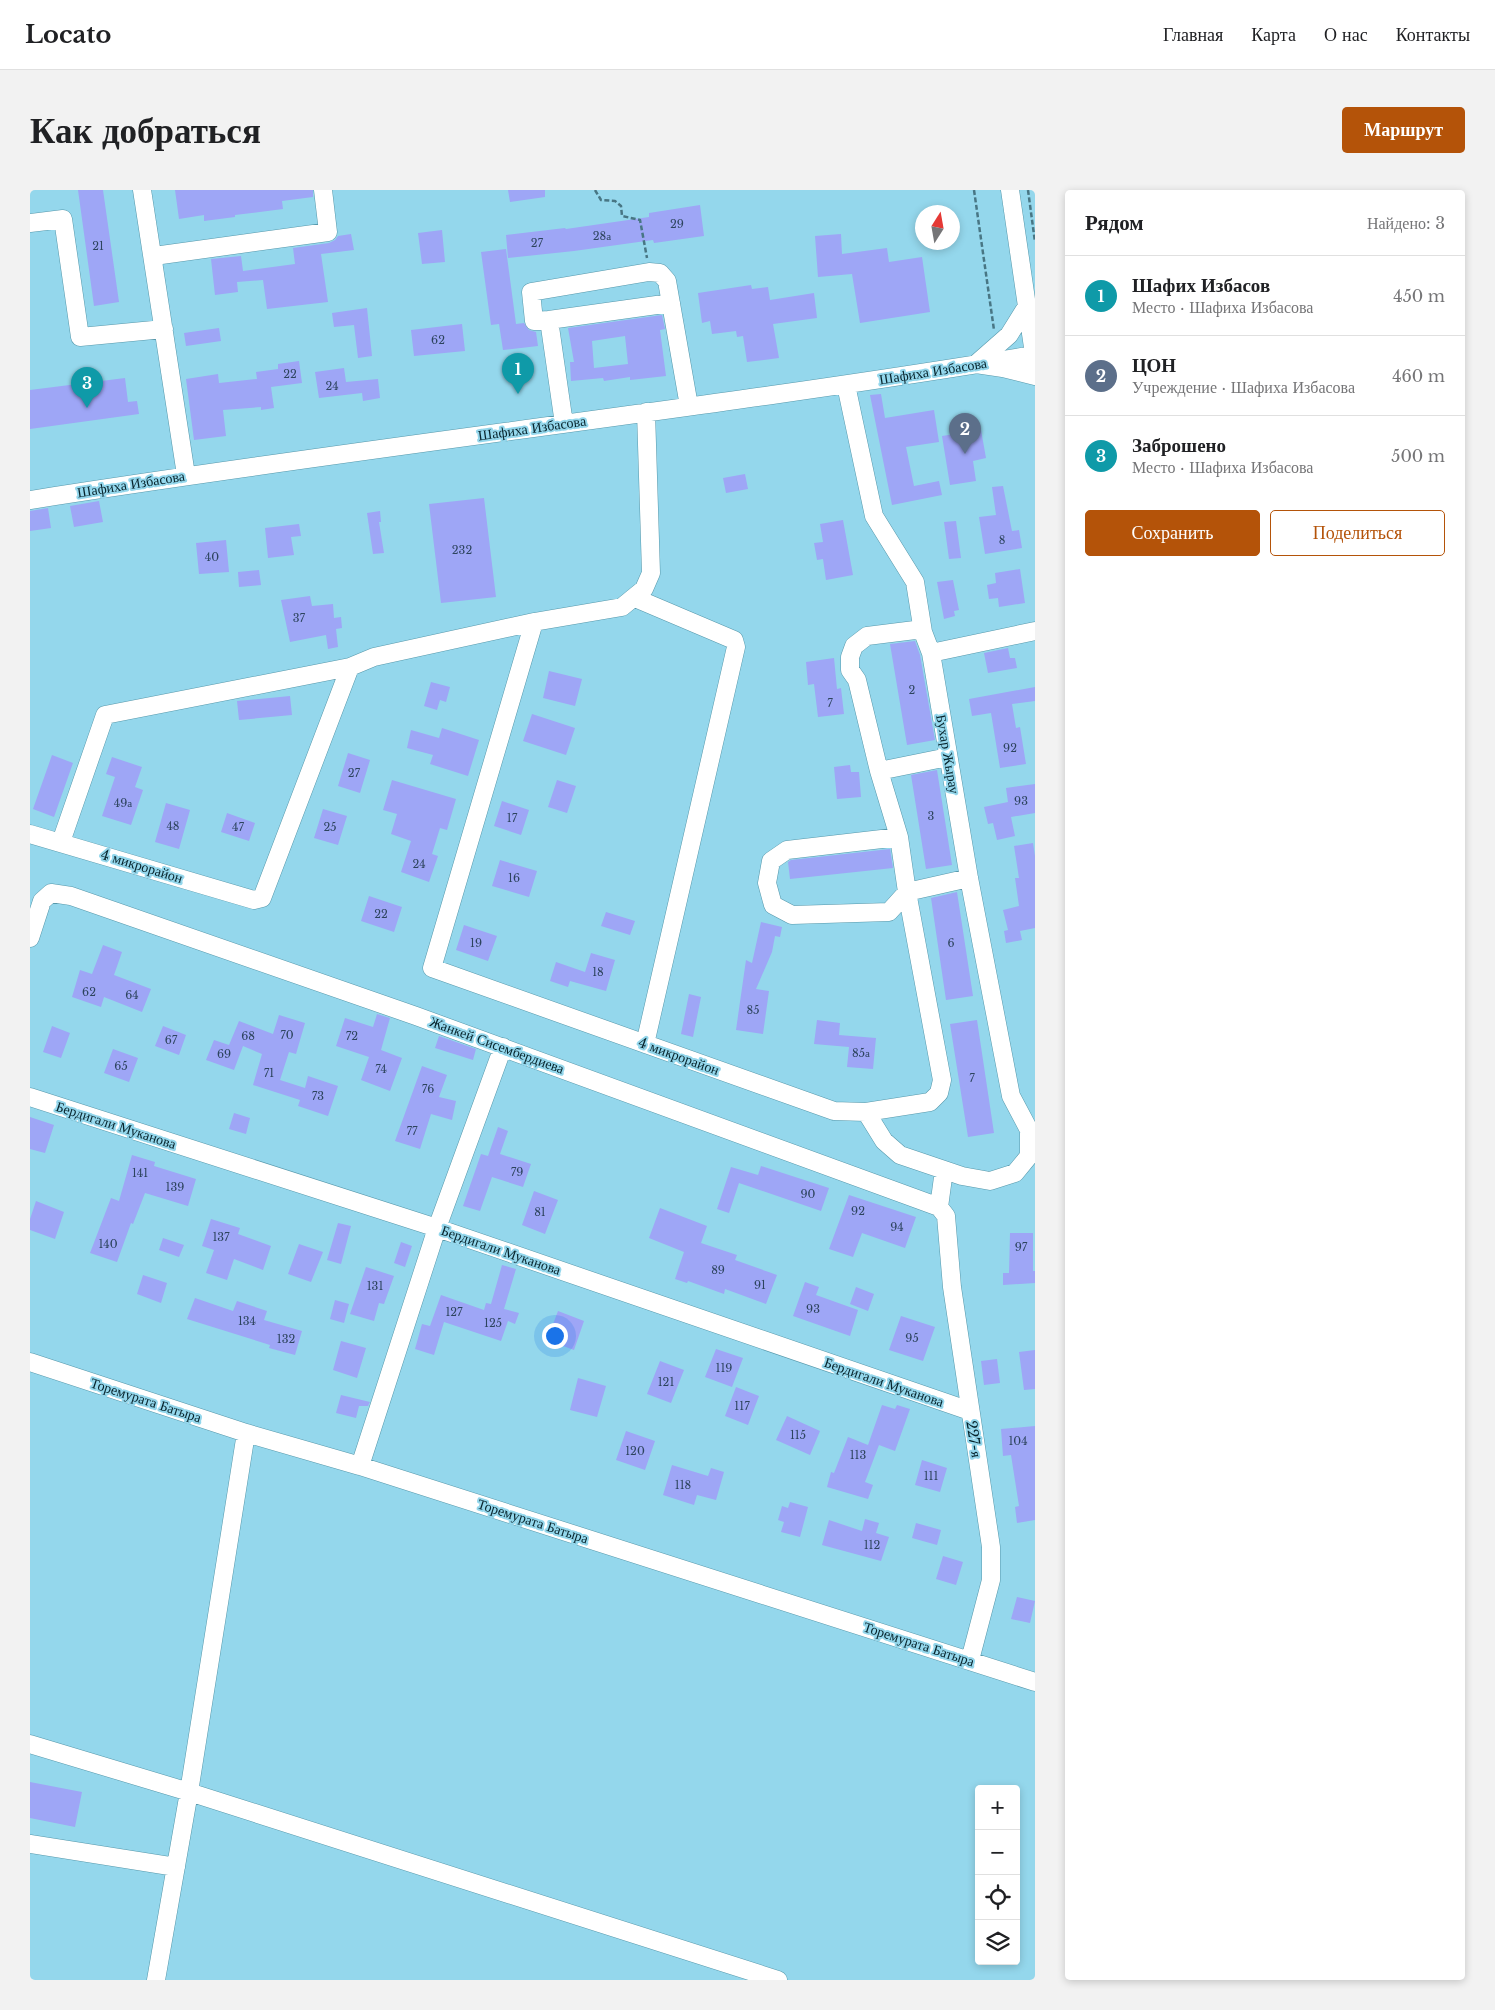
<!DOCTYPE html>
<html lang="ru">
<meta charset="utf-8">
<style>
body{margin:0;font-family:"Libre Baskerville",serif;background:#f2f2f2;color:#202124}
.controls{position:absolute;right:15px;bottom:15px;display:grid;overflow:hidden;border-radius:5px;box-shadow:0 2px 8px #0003}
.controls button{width:45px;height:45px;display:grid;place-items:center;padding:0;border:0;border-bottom:1px solid #e0e0e0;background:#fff;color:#202124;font:25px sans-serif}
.compass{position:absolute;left:885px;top:15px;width:45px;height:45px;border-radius:50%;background:#fff;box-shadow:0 2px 8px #0003;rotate:11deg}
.you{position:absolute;left:524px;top:1145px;width:18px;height:18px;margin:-12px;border:4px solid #fff;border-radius:50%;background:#1a73e8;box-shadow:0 0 0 8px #1a73e833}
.badge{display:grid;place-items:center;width:32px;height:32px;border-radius:50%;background:#b45309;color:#fff;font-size:16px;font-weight:700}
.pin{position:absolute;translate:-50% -41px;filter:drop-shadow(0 1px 2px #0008)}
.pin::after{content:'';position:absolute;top:26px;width:18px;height:15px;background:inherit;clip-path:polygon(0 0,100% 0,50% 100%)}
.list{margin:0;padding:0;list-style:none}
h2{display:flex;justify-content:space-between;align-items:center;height:65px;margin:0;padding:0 20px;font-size:21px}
h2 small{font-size:16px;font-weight:400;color:#757577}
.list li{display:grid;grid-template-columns:32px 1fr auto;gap:15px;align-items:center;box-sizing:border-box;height:80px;padding:0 20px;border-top:1px solid #e0e0e0}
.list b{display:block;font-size:19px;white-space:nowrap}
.list p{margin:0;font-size:16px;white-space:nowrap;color:#757577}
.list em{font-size:16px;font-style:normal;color:#757577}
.actions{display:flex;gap:10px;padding:15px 20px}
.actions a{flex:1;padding:11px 0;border:1px solid #b45309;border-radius:5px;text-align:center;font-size:18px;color:#b45309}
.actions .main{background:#b45309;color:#fff}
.icon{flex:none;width:28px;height:28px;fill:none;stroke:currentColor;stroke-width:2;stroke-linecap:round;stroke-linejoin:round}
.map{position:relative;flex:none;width:1005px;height:1790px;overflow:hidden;border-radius:5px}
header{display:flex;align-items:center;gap:30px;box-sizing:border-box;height:70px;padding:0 25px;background:#fff;border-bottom:1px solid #e0e0e0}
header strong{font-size:24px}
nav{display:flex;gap:28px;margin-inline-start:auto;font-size:18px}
.intro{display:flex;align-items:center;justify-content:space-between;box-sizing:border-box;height:120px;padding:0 30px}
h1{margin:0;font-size:35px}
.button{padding:12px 22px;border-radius:5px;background:#b45309;color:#fff;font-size:18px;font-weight:700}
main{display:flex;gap:30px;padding:0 30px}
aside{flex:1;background:#fff;border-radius:5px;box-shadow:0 2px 8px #0003}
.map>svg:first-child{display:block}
.building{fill:#9ea6f6;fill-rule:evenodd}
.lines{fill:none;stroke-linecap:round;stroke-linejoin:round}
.minor-casing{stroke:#5698ab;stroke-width:19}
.path{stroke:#487684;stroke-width:2.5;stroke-dasharray:5 2.5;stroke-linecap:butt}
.minor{stroke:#fff;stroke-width:18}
.labels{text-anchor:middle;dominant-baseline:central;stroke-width:4;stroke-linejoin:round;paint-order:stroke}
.number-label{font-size:11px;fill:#2d445e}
.street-label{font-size:14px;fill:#07242c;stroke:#94d7ec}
</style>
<header>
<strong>Locato</strong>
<nav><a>Главная</a><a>Карта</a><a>О нас</a><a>Контакты</a></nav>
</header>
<div class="intro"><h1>Как добраться</h1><a class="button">Маршрут</a></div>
<main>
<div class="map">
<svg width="1005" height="1790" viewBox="0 0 1005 1790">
<rect width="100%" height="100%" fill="#94d7ec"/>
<path class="building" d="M 48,0 L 73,0 L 89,112 L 64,116 Z
M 145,0 L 283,0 L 283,7 L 252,11 L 253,19 L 205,25 L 205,27 L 174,31 L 174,25 L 149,29 Z
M 478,0 L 515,0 L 515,7 L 480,12 Z
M 670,15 L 674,46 L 624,53 L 623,50 L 544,61 L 478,68 L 476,45 L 535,38 L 536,39 L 619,27 L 619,23 Z
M 412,40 L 415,72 L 392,74 L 388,43 Z
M 321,44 L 324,60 L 291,64 L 298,112 L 237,119 L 233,90 L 207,92 L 208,102 L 185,105 L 181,69 L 211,66 L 213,81 L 265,74 L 263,58 L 299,53 L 305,50 L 308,46 Z
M 811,44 L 812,64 L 857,58 L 859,72 L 892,67 L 900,122 L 830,133 L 822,84 L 788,87 L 785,46 Z
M 476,59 L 486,134 L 494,133 L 499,140 L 506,142 L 508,156 L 473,160 L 469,134 L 461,135 L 451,62 Z
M 721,95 L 722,99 L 738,97 L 740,110 L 784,103 L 787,128 L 743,134 L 749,168 L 717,172 L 713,146 L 707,147 L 706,141 L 682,144 L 680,131 L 672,133 L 668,103 Z
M 337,118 L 342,166 L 328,168 L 324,135 L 304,137 L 302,123 Z
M 632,125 L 635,139 L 630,140 L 636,186 L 600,190 L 600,187 L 574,191 L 573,188 L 541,191 L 540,172 L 544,172 L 538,138 ZM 595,146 L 598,174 L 564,178 L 562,151 Z
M 432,134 L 435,161 L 384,166 L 381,140 Z
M 189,138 L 191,151 L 156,156 L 154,143 Z
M 269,171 L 272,193 L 241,197 L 244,218 L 231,220 L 231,217 L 193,220 L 196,246 L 164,250 L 156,189 L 188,184 L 189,193 L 227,189 L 226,182 L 248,179 L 248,174 Z
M 314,178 L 316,192 L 348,189 L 350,208 L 333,211 L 332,203 L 289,208 L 285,182 Z
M 95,188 L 98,212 L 107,211 L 109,224 L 0,239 L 0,200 Z
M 851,204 L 855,228 L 904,220 L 909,252 L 876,257 L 884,296 L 909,291 L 912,305 L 862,315 L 840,205 Z
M 951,240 L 956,268 L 943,271 L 946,291 L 920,295 L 912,246 Z
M 715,284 L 718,299 L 696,303 L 693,288 Z
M 973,296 L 982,341 L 989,340 L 992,358 L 955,364 L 949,327 L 966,325 L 962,297 Z
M 454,308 L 466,407 L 411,413 L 399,314 Z
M 69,311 L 73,332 L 44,337 L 40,316 Z
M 18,318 L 21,338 L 0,341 L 0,321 Z
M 350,321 L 351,332 L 349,332 L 354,363 L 343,364 L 337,323 Z
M 813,330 L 823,385 L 796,390 L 793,369 L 787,370 L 784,353 L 793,352 L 790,334 Z
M 926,331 L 931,368 L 919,369 L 914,332 Z
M 269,334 L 271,346 L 261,347 L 264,365 L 238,368 L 235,338 Z
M 196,350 L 199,382 L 169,384 L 166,353 Z
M 990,379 L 995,413 L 969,417 L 968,408 L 959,409 L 957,395 L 966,393 L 965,383 Z
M 229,380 L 231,395 L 209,397 L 208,382 Z
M 923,390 L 929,420 L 924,421 L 925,426 L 914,429 L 907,392 Z
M 280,406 L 282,416 L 303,414 L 304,428 L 311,427 L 312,438 L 306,439 L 308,457 L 298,459 L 296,445 L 260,452 L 251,410 Z
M 885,451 L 890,465 L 905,550 L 877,555 L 860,454 Z
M 978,458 L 980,468 L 985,468 L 987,478 L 958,483 L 954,463 Z
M 804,468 L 807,499 L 811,498 L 814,524 L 788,527 L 784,494 L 778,495 L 776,472 Z
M 519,481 L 552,489 L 545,516 L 513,508 Z
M 401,492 L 420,497 L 416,512 L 410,510 L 407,520 L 394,516 Z
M 1005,497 L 1005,511 L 982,514 L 986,538 L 990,537 L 996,574 L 970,578 L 961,523 L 942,526 L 939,509 Z
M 260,506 L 262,525 L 209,530 L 207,511 Z
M 502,524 L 545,538 L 536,565 L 493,551 Z
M 412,538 L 449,550 L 438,586 L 400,574 L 403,565 L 377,558 L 381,540 L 409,548 Z
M 318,563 L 340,570 L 330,603 L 308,596 Z
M 22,565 L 43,573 L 24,627 L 3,619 Z
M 82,567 L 112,577 L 105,597 L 113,600 L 101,635 L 72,626 L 85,587 L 76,584 Z
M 820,575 L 821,582 L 829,582 L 831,607 L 807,609 L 804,577 Z
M 907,580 L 922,675 L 896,679 L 881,585 Z
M 362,590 L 426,609 L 417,640 L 410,638 L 402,664 L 408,666 L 399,692 L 371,682 L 381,651 L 361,644 L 367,624 L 353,620 Z
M 527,590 L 546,596 L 537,623 L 518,617 Z
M 1005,594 L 1005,623 L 981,627 L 985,646 L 967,650 L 963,633 L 958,634 L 954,617 L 978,612 L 976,598 Z
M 472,611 L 499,620 L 491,645 L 464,636 Z
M 136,613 L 160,620 L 149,659 L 125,652 Z
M 293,619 L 317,626 L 308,655 L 284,648 Z
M 197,623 L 225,633 L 219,651 L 191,642 Z
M 1003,653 L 1005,666 L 1005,738 L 990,741 L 992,750 L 976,753 L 974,741 L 978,740 L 973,720 L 989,716 L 985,688 L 989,688 L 984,656 Z
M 860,659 L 863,678 L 760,689 L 758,672 L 761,670 Z
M 470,670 L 507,681 L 499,707 L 462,696 Z
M 927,702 L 943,806 L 916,810 L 901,708 Z
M 339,706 L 372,717 L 364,742 L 331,731 Z
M 576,722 L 605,731 L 600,745 L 571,736 Z
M 731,732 L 752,737 L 750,747 L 745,746 L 742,762 L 726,799 L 739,801 L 733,844 L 706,840 L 716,770 L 722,773 Z
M 434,735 L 467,746 L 458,771 L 426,760 Z
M 73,755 L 92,762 L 84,785 L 121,799 L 112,822 L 74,807 L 71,817 L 42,807 L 50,780 L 62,784 Z
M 561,763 L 585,770 L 576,801 L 540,791 L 538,797 L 520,791 L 526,772 L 555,782 Z
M 659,804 L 671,807 L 663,847 L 651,844 Z
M 347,824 L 360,828 L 351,860 L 372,868 L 360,901 L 331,890 L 339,867 L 306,856 L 315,828 L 343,837 Z
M 249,825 L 275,833 L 266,864 L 259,862 L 250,890 L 275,898 L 278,886 L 308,896 L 298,926 L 268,916 L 270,910 L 223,895 L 232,864 L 213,856 L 204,880 L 176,870 L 184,850 L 199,855 L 209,831 L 243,844 Z
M 787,830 L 810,833 L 809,845 L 846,848 L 843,879 L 817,877 L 819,857 L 784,854 Z
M 947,830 L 964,943 L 938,947 L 920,834 Z
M 22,836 L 40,843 L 31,868 L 13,862 Z
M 133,836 L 156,845 L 149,865 L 125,856 Z
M 409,846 L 446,859 L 443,870 L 405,858 Z
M 83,859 L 108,868 L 99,892 L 74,883 Z
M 392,876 L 417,885 L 409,907 L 426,911 L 422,930 L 401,924 L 390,959 L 365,951 Z
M 204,923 L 220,928 L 216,944 L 199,939 Z
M 0,927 L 24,935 L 15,963 L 0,959 Z
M 468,937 L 478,941 L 470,964 L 501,974 L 493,997 L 462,987 L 450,1021 L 433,1016 L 451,964 L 458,966 Z
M 102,965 L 125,972 L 124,976 L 166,989 L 158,1016 L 115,1003 L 103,1034 L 101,1033 L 87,1072 L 60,1063 L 81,1008 L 89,1011 Z
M 731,976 L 799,998 L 791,1021 L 709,993 L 699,1023 L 687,1019 L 701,977 L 728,985 Z
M 504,1001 L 528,1010 L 515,1044 L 492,1035 Z
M 819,1005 L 886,1027 L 875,1058 L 832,1043 L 823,1067 L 799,1059 Z
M 6,1011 L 34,1022 L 25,1049 L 0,1040 L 0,1029 Z
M 630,1018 L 677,1036 L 671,1053 L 707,1065 L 705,1070 L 747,1085 L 736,1114 L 695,1099 L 694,1104 L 658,1091 L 657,1093 L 645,1089 L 654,1062 L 619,1048 Z
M 181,1029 L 210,1038 L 208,1044 L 241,1056 L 233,1080 L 204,1069 L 197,1090 L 176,1083 L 184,1060 L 172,1056 Z
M 308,1033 L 321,1036 L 311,1074 L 297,1070 Z
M 980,1043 L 1003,1043 L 1003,1081 L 1005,1081 L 1005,1093 L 973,1095 L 973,1083 L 979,1083 Z
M 133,1048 L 154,1055 L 149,1067 L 129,1060 Z
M 371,1052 L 382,1056 L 375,1077 L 364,1073 Z
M 269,1054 L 293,1062 L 281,1092 L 258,1084 Z
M 472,1075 L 486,1079 L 474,1119 L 489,1123 L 485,1134 L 478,1131 L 471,1151 L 414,1132 L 404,1165 L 385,1159 L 392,1134 L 400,1136 L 411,1105 L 454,1120 L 456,1113 L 461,1114 Z
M 336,1077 L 364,1086 L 354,1114 L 349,1113 L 344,1131 L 320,1124 Z
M 113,1085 L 137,1093 L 131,1113 L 107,1104 Z
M 775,1092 L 789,1097 L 786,1105 L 828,1120 L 820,1146 L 763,1126 Z
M 826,1097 L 844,1104 L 838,1121 L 820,1114 Z
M 165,1108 L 203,1121 L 207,1111 L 237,1121 L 234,1130 L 272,1141 L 265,1165 L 239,1158 L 240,1155 L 157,1129 Z
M 305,1110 L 319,1114 L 314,1133 L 300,1129 Z
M 528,1121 L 554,1131 L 544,1160 L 517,1150 Z
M 871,1126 L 905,1137 L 893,1171 L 859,1160 Z
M 311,1151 L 336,1158 L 327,1188 L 303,1180 Z
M 686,1159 L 713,1168 L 702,1197 L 675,1187 Z
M 1005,1160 L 1005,1199 L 994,1200 L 989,1162 Z
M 967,1169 L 970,1193 L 954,1195 L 951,1171 Z
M 630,1171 L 654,1180 L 641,1213 L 617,1204 Z
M 548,1188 L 576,1196 L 567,1227 L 540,1220 Z
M 706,1197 L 729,1206 L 718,1235 L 695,1226 Z
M 311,1205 L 340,1212 L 338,1216 L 329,1216 L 326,1228 L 306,1223 Z
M 852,1215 L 865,1219 L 867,1215 L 880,1219 L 865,1261 L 849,1255 L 835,1292 L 843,1295 L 838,1309 L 797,1297 L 801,1282 L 804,1283 L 818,1247 L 838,1255 Z
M 757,1226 L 790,1241 L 780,1265 L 746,1250 Z
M 1005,1236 L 1005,1330 L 987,1333 L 985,1317 L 989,1316 L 981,1265 L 973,1266 L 971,1239 Z
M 596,1241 L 625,1251 L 615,1280 L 586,1270 Z
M 892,1270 L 917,1278 L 910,1302 L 885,1295 Z
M 642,1275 L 678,1286 L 681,1278 L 694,1282 L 686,1310 L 667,1305 L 664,1315 L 633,1305 Z
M 760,1312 L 778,1317 L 770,1347 L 751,1342 L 754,1332 L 748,1330 L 752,1316 L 758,1318 Z
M 835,1329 L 849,1333 L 846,1343 L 859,1347 L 851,1371 L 792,1355 L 799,1330 L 832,1341 Z
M 886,1333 L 911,1340 L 907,1355 L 882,1348 Z
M 913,1366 L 933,1372 L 926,1395 L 906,1389 Z
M 987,1407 L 1005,1411 L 1000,1433 L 981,1429 Z
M 0,1592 L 52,1602 L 45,1637 L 0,1628 Z"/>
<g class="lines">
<defs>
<path id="minor" d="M 112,0 L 156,285
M 980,0 L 1005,171
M 0,33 L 33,29 L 50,147 L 134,139
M 124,66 L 298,42 L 293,0
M 997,116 L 979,145 L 946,174 L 973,178 L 1005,186
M 519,130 L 641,113
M 816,195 L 844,326 L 885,392 L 893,442 L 901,463 L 939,688 L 981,906 L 999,940 L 999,966 L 985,983 L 960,991 L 932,986 L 870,965 L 854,951 L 836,922
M 534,234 L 519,130 L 504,131 L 501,102 L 619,82 L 630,83 L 637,91 L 659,216
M 0,310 C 334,257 670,220 1004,165
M 605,408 L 704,450 L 706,457 L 615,854
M 504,432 L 402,778 L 804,921 L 836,922 L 900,912 L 909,903 L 912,890 L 877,702 L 869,647 L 849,581 L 827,490 L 820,480 L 820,467 L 824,456 L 837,446 L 885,440 L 893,442
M 901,463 L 1005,441
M 849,581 L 918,567
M 0,644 L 224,710 L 232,708 L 320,477 L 344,467 L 504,432 L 592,417 L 614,399 L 621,383 L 616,222
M 869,647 L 757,660 L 741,671 L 737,693 L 743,715 L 762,725 L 859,722 L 877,702 L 939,688
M 31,652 L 75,525 L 320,477
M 0,748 L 12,711 L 21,703 L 41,706 L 386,826 L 909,1017 L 916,1026 L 922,1097 L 961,1357 L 961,1390 L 940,1470
M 0,907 L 407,1038 L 940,1221
M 909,1017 L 914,980
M 0,1172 L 216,1243 L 330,1276 L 1005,1492
M 330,1276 L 407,1038 L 473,857
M 0,1554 L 159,1602 L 748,1790
M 0,1654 L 146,1677
M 126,1790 L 159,1602 L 216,1243"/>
</defs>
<use href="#minor" class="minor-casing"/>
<path class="path" d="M 565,0 L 571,10 L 585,11 L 591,16 L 592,26 L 610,30 L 617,68
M 944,0 L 964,140
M 998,0 L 1005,52"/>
<use href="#minor" class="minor"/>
</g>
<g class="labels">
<g class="number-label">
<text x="647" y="34">29</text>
<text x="572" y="46">28а</text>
<text x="507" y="53">27</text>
<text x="68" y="56">21</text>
<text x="408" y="150">62</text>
<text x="260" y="184">22</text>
<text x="302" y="196">24</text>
<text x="972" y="350">8</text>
<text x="432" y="360">232</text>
<text x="182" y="367">40</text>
<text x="269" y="428">37</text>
<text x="882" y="500">2</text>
<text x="800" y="513">7</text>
<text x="980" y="558">92</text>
<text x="324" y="583">27</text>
<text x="991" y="611">93</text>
<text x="93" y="613">49а</text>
<text x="901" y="626">3</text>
<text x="482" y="628">17</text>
<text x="143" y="636">48</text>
<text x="208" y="637">47</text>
<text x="300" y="637">25</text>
<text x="389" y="674">24</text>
<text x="484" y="688">16</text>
<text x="351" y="724">22</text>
<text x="446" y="753">19</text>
<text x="921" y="753">6</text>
<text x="568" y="782">18</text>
<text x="59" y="802">62</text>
<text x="102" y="805">64</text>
<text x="723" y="820">85</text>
<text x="257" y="845">70</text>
<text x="218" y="846">68</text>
<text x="322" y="846">72</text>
<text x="141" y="850">67</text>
<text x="831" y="863">85а</text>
<text x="194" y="864">69</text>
<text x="91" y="876">65</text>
<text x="351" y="879">74</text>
<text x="239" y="883">71</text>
<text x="942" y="888">7</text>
<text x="398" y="899">76</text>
<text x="288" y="906">73</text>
<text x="382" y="941">77</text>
<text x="487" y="982">79</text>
<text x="110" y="983">141</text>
<text x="145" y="997">139</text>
<text x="778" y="1004">90</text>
<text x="828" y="1021">92</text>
<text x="510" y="1022">81</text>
<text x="867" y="1037">94</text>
<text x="191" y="1047">137</text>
<text x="78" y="1054">140</text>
<text x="991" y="1057">97</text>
<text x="688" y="1080">89</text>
<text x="730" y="1095">91</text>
<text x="345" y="1096">131</text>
<text x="783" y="1119">93</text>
<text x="424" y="1122">127</text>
<text x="217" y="1131">134</text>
<text x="463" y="1133">125</text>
<text x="882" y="1148">95</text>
<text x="256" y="1149">132</text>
<text x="694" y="1178">119</text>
<text x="636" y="1192">121</text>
<text x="712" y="1216">117</text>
<text x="768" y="1245">115</text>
<text x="988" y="1251">104</text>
<text x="605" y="1261">120</text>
<text x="828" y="1265">113</text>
<text x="901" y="1286">111</text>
<text x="653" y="1295">118</text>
<text x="842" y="1355">112</text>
</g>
<g class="street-label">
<text transform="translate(903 181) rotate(-9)">Шафиха Избасова</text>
<text transform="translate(502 238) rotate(-8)">Шафиха Избасова</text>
<text transform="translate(101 294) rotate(-9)">Шафиха Избасова</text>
<text transform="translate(918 564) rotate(80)">Бухар Жырау</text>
<text transform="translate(112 676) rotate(17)">4 микрорайон</text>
<text transform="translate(467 855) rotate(20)">Жанкей Сисембердиева</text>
<text transform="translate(649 866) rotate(20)">4 микрорайон</text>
<text transform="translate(86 935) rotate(18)">Бердигали Муканова</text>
<text transform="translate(471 1060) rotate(19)">Бердигали Муканова</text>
<text transform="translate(854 1192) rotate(19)">Бердигали Муканова</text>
<text transform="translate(116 1210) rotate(18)">Торемурата Батыра</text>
<text transform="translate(944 1249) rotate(81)">227-я</text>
<text transform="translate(503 1331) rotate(18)">Торемурата Батыра</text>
<text transform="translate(889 1454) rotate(18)">Торемурата Батыра</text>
</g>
</g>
</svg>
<div class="controls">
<button>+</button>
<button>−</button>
<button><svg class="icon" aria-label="locate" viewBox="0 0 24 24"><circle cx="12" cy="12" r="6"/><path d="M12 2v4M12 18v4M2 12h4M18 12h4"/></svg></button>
<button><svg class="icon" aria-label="layers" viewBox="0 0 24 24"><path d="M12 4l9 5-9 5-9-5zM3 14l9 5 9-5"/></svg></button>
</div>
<svg class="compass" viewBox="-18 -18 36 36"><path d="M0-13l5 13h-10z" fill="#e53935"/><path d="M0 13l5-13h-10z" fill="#757577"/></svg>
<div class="you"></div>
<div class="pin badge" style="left:488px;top:204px;background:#0f9aa8">1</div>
<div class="pin badge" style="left:935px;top:264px;background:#5c6f8a">2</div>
<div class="pin badge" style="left:57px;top:218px;background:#0f9aa8">3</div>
</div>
<aside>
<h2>Рядом<small>Найдено: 3</small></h2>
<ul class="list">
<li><span class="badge" style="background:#0f9aa8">1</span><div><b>Шафих Избасов</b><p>Место · Шафиха Избасова</p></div><em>450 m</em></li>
<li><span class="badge" style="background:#5c6f8a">2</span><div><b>ЦОН</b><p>Учреждение · Шафиха Избасова</p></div><em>460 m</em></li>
<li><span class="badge" style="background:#0f9aa8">3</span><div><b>Заброшено</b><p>Место · Шафиха Избасова</p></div><em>500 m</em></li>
</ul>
<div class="actions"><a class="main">Сохранить</a><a>Поделиться</a></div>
</aside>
</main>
